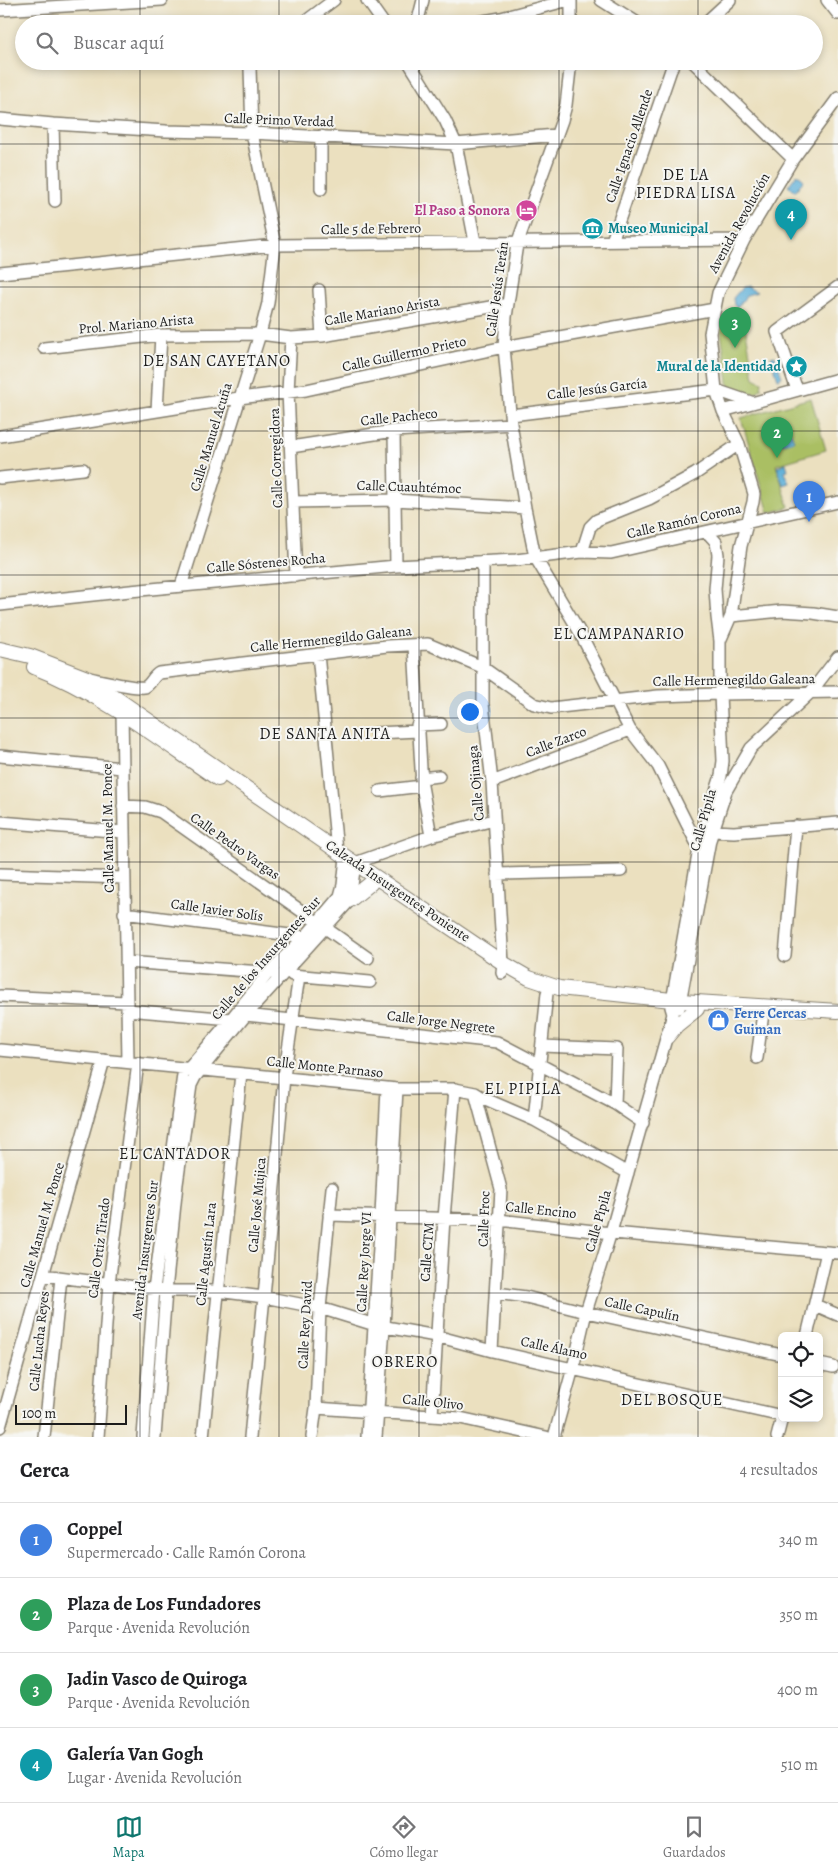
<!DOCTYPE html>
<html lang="es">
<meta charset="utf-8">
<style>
body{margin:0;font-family:Alegreya,serif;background:#f2f2f2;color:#202124}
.controls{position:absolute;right:15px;bottom:15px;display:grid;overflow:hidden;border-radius:8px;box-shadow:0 2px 8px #0003}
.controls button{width:45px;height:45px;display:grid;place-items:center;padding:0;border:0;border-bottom:1px solid #e0e0e0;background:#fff;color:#202124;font:25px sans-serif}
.scale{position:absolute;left:15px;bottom:12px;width:112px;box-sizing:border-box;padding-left:5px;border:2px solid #1c1c1c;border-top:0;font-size:14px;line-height:18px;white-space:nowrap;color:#1c1c1c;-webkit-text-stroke:4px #f6f6f2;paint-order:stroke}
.you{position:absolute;left:469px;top:711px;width:18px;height:18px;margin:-12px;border:4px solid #fff;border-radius:50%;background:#1a73e8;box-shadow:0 0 0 8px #1a73e833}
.badge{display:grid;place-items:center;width:32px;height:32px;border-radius:50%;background:#0f766e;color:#fff;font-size:16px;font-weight:700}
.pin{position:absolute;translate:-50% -41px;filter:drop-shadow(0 1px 2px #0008)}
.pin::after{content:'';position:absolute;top:26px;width:18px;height:15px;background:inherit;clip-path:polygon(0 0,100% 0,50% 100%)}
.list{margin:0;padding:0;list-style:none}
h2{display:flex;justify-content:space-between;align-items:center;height:65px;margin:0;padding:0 20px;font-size:21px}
h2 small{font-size:16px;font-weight:400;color:#757577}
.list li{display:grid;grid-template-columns:32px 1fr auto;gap:15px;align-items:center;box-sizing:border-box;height:75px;padding:0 20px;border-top:1px solid #e0e0e0}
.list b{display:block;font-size:19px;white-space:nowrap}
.list p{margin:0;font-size:16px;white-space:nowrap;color:#757577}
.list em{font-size:16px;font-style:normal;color:#757577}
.icon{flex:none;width:28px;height:28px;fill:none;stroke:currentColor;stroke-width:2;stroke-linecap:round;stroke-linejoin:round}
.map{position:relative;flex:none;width:838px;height:1437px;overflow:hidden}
.search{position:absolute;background:#fff;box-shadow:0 2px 8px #0003;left:15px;right:15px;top:15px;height:55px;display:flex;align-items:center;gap:12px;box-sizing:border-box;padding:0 18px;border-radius:28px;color:#757577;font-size:19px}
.sheet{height:365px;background:#fff}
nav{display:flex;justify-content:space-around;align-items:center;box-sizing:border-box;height:70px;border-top:1px solid #e0e0e0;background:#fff;font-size:14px;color:#757577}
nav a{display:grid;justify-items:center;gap:2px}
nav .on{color:#0f766e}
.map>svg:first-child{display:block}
.green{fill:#aabf63;stroke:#636e40}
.water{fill:#5caed7;stroke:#3c657a}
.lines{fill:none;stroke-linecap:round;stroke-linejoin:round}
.minor-casing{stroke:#847e6e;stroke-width:14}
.major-casing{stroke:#847e6e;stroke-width:16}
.minor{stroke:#fff;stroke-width:11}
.major{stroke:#fff;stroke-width:14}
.grid{fill:none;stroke:#1c1c1c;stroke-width:1;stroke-opacity:0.55}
.labels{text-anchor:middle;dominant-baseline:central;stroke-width:4;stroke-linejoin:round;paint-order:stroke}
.street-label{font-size:14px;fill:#1c1c1c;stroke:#f6f6f2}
.hotel-label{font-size:14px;font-weight:bold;fill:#b23c85;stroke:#f6f6f2;text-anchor:end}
.culture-label{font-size:14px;font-weight:bold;fill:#0d838f;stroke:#f6f6f2;text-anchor:start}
.shop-label{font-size:14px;font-weight:bold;fill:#366cbe;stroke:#f6f6f2;text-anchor:start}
.quarter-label{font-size:16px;letter-spacing:1px;fill:#1c1c1c;stroke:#f6f6f2}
</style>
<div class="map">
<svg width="838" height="1437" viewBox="0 0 838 1437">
<rect width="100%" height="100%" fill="#f6f6f2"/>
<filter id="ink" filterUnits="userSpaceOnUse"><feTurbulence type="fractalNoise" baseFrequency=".02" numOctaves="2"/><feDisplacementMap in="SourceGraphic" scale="10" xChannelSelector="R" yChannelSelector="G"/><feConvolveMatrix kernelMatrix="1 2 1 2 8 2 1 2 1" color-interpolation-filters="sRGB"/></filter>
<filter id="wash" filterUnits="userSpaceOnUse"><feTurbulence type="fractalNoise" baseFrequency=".0096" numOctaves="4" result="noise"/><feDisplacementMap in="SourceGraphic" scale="20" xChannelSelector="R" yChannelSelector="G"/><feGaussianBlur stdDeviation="1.12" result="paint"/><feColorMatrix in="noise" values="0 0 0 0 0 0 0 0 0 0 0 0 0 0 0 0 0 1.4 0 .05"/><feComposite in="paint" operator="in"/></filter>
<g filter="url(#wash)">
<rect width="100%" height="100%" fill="#ebe0bf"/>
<path class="green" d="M 729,313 L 745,325 L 754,378 L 762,382 L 761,389 L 755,393 L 733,391 L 729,389 L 720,324 Z
M 811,398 L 826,450 L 776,465 L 789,507 L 769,513 L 741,418 Z"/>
<path class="water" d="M 797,174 L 804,180 L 795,191 L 788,186 Z
M 747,287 L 757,292 L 747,295 L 737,308 L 734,305 L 733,298 L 742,288 Z
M 775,356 L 782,377 L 778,379 L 771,357 Z
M 791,432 L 794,441 L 782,444 L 780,434 Z
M 786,463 L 788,470 L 785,471 L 789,483 L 783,485 L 777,467 Z"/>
</g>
<g filter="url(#ink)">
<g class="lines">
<defs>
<path id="minor" d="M 367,0 L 384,24
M 571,0 L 571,24
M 601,0 L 639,24
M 827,0 L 838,14
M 0,10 L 162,0
M 302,24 L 334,0
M 417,24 L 423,0
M 466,24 L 501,18 L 569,0
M 704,24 L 730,0
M 408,61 L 445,120 L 456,144 L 475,242
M 571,61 L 566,105 L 562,120 L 517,244 L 506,317 L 504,347 L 511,424 L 525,508 L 535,557 L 578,629 L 630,730 L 658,766 L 706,862
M 692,61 L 793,159
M 0,119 L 53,124 L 166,131 L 252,133 L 456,144 L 556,135
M 53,124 L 55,201
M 321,136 L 321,189
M 612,241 L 674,61
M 0,273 L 275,245 L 744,240
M 319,290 L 322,336
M 291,338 L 288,391 L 296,576
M 44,348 L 161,335 L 260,334 L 291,338 L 322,336 L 508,304
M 797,390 L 777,332 L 838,287
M 157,411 L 161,335
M 723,411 L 838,379
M 511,415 L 716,390 L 751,402
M 394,431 L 396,566
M 0,436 L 239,398 L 306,390 L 504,347 L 715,309
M 291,447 L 394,431 L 511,424
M 0,478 L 83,469
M 293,502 L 395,500 L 525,508
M 707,532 L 716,542 L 718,555 L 715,589 L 717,617 L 720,641
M 582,552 L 590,527 L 597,520 L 649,499 L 695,474 L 739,444
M 483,561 L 483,704 L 492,782 L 503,963 L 502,973
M 181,586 L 260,334 L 268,303 L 275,245 L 252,133 L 250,68 L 255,61
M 0,605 L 130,591 L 396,566 L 516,560 L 582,552 L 611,553 L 838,502
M 731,616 L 782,611 L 813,613 L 838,617
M 414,645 L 422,786 L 431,836
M 318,654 L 337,851
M 89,678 C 99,680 137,689 145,687 C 151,684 153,676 159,673 L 387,646 L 428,644 L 482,667 L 534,704 L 551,708 L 658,696 L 720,694 L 838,692
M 122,713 L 128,1062
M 417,725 L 441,724
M 376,733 L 418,731
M 0,756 L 122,768
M 421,778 L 439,776
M 492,782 L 630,730
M 380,791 L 422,786
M 123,806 L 145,807 L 161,812 L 368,958
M 0,822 L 124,832
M 713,831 L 734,832 L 838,823
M 0,874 L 124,878
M 497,874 L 621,871
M 124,913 L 305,937
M 785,956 L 796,826
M 126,962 L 274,973
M 292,975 L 370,982
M 0,996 L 126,1002
M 679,1008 L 710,840 L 726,791 L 751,748 L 810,693 L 838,657
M 127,1010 L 231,1019
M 246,1015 L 497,1042 L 615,1104 L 643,1123
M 542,1046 L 617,1049 L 615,1104
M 0,1050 L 397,1089 L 455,1089 L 475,1093 L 483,1098 L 534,1120 L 628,1173
M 757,1058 L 763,1013
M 475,1093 L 501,1189 L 492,1351
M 534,1120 L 547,993
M 329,1215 L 499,1220 L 602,1232 L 838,1253
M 43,1275 L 166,1291 L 217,1291 L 264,1297 L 320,1308 L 375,1325 L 436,1336 L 492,1351 L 782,1416
M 496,1293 L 526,1297 L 586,1312 L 782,1355
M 815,1305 L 838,1315
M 807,1336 L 827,1252
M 819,1364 L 833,1367
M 316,1408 L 460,1418 L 546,1437
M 432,1416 L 444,1218 L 455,1089
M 0,1427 L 104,1060
M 44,1437 L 61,1278
M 98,1437 L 109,1283 L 138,1063
M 143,1437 L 154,1289 L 183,1075 L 231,1019 L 269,972 L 305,937 L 340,896 L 343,885 L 346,857
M 155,1437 L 166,1291 L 177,1184 L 191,1085 L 195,1077 L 246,1015 L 350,900 L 355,863 L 431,836 L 494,820
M 203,1437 L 241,1074
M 250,1437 L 264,1297 L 284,1077 L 299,976
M 312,1437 L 316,1408 L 320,1308 L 332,1188
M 367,1437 L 381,1216 L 387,1088
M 376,1437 L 384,1327 L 397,1089
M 554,1437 L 573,1368 L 586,1312 L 611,1232 L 673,1014 L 671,1007 L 701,838 L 721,776 L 723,761 L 720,694 L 720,641 L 731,616 L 741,546 L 753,502 L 754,494 L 739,444 L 723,411 L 716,390 L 710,333 L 718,293 L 744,240 L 793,159 L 838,98
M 777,1437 L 782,1418"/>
<path id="major" d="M 0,649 L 30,656 L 87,678 L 346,857 L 503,963 L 529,978 L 559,988 L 681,1001 L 838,1011
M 34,667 C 101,693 159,739 218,779
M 350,900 L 371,883
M 667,1037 L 677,1025 L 697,1009"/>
</defs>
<use href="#minor" class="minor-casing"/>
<use href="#major" class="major-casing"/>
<use href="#minor" class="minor"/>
<use href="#major" class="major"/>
</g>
</g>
<path class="grid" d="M 140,0 L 140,24M 279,0 L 279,24M 419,0 L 419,24M 559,0 L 559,24M 698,0 L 698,24M 140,61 L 140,1437M 279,61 L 279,1437M 419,61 L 419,1437M 559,61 L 559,1437M 698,61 L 698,1437M 0,144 L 838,144M 0,287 L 838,287M 0,431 L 838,431M 0,575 L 838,575M 0,718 L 838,718M 0,862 L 838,862M 0,1006 L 838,1006M 0,1150 L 838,1150M 0,1293 L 838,1293"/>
<defs>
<symbol id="hotel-disc" viewBox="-11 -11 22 22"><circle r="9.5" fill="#d1479c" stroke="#f6f6f2"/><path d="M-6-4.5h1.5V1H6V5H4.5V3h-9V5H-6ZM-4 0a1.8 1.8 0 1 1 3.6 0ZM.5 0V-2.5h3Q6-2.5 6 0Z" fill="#fff"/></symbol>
<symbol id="museum-disc" viewBox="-11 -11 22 22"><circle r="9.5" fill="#0f9aa8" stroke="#f6f6f2"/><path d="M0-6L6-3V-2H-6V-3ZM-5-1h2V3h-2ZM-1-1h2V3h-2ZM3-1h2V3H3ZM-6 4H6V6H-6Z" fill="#fff"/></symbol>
<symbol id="sight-disc" viewBox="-11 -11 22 22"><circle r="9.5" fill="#0f9aa8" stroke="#f6f6f2"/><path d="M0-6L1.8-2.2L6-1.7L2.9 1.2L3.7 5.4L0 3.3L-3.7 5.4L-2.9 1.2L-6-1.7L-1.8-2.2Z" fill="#fff"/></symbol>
<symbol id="shop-disc" viewBox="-11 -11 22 22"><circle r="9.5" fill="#3f7fe0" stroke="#f6f6f2"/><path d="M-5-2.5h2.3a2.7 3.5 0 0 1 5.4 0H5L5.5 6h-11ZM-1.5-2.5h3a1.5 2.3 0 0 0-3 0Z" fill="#fff"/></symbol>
</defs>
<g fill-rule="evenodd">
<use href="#hotel-disc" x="514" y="198" width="25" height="25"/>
<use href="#museum-disc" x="580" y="216" width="25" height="25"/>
<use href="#sight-disc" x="784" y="354" width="25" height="25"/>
<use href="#shop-disc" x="706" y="1008" width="25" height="25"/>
</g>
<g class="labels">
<g class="street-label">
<text transform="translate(279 120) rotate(2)">Calle Primo Verdad</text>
<text transform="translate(629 146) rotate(-71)">Calle Ignacio Allende</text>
<text transform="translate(739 223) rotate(-61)">Avenida Revolución</text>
<text transform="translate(371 229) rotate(-1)">Calle 5 de Febrero</text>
<text transform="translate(497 289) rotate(-82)">Calle Jesús Terán</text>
<text transform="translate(382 311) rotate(-10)">Calle Mariano Arista</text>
<text transform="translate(136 324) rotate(-5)">Prol. Mariano Arista</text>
<text transform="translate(404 354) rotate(-12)">Calle Guillermo Prieto</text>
<text transform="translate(597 389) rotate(-7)">Calle Jesús García</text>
<text transform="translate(399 417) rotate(-6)">Calle Pacheco</text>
<text transform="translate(211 437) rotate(-73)">Calle Manuel Acuña</text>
<text transform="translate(276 458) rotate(-92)">Calle Corregidora</text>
<text transform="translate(409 487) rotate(2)">Calle Cuauhtémoc</text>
<text transform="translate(684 521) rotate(-13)">Calle Ramón Corona</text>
<text transform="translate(266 563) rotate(-5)">Calle Sóstenes Rocha</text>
<text transform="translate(331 639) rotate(-6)">Calle Hermenegildo Galeana</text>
<text transform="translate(734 680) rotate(-1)">Calle Hermenegildo Galeana</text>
<text transform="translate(556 742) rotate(-21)">Calle Zarco</text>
<text transform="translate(476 783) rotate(-95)">Calle Ojinaga</text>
<text transform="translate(703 820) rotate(-74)">Calle Pípila</text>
<text transform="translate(108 828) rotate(-91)">Calle Manuel M. Ponce</text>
<text transform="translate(235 846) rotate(35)">Calle Pedro Vargas</text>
<text transform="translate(398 891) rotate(34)">Calzada Insurgentes Poniente</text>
<text transform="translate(217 910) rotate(8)">Calle Javier Solís</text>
<text transform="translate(266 958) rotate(-49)">Calle de los Insurgentes Sur</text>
<text transform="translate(441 1022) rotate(7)">Calle Jorge Negrete</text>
<text transform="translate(325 1067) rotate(6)">Calle Monte Parnaso</text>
<text transform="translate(257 1205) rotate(-85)">Calle José Mujica</text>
<text transform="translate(541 1210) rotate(6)">Calle Encino</text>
<text transform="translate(484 1219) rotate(-88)">Calle Froc</text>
<text transform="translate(598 1221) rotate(-74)">Calle Pípila</text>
<text transform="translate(42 1225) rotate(-74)">Calle Manuel M. Ponce</text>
<text transform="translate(99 1248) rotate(-83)">Calle Ortiz Tirado</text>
<text transform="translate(145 1250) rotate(-83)">Avenida Insurgentes Sur</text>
<text transform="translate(427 1252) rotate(-86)">Calle CTM</text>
<text transform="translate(206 1254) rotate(-84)">Calle Agustín Lara</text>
<text transform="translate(364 1262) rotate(-87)">Calle Rey Jorge VI</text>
<text transform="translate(642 1309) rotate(12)">Calle Capulín</text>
<text transform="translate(305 1325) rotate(-87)">Calle Rey David</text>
<text transform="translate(39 1341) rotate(-84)">Calle Lucha Reyes</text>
<text transform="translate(554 1348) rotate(12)">Calle Álamo</text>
<text transform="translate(433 1402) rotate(6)">Calle Olivo</text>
</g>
<g class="hotel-label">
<text x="510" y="210">El Paso a Sonora</text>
</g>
<g class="culture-label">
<text x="608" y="228">Museo Municipal</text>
<text x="781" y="366" text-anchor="end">Mural de la Identidad</text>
</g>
<g class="shop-label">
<text x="734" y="1013">Ferre Cercas<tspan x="734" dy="16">Guiman</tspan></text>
</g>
<g class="quarter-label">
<text x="686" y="175">DE LA<tspan x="686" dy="18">PIEDRA LISA</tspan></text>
<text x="217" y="361">DE SAN CAYETANO</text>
<text x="619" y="634">EL CAMPANARIO</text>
<text x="325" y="734">DE SANTA ANITA</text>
<text x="523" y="1089">EL PIPILA</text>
<text x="175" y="1154">EL CANTADOR</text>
<text x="405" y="1362">OBRERO</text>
<text x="672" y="1400">DEL BOSQUE</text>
</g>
</g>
</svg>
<div class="controls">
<button><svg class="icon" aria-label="locate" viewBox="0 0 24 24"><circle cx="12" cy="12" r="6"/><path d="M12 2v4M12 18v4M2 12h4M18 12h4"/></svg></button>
<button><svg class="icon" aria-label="layers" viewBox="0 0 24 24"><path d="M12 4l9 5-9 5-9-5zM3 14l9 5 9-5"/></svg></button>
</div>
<div class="scale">100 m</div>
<div class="you"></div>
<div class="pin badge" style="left:809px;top:522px;background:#3f7fe0">1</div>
<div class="pin badge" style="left:777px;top:458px;background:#2e9e5b">2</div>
<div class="pin badge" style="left:735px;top:348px;background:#2e9e5b">3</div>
<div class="pin badge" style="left:791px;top:240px;background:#0f9aa8">4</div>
<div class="search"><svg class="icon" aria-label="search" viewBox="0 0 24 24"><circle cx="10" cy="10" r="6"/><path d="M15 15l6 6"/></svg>Buscar aquí</div>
</div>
<section class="sheet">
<h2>Cerca<small>4 resultados</small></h2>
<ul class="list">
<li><span class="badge" style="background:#3f7fe0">1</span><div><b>Coppel</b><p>Supermercado · Calle Ramón Corona</p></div><em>340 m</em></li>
<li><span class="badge" style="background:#2e9e5b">2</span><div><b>Plaza de Los Fundadores</b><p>Parque · Avenida Revolución</p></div><em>350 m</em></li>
<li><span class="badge" style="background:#2e9e5b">3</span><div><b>Jadin Vasco de Quiroga</b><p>Parque · Avenida Revolución</p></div><em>400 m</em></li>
<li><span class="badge" style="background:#0f9aa8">4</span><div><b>Galería Van Gogh</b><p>Lugar · Avenida Revolución</p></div><em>510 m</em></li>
</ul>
</section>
<nav>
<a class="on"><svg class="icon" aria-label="map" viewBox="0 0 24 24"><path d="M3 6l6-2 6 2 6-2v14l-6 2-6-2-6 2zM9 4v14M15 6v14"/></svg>Mapa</a>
<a><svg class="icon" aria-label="directions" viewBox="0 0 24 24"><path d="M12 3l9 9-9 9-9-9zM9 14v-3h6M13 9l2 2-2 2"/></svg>Cómo llegar</a>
<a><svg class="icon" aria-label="saved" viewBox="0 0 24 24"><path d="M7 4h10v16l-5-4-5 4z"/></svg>Guardados</a>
</nav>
